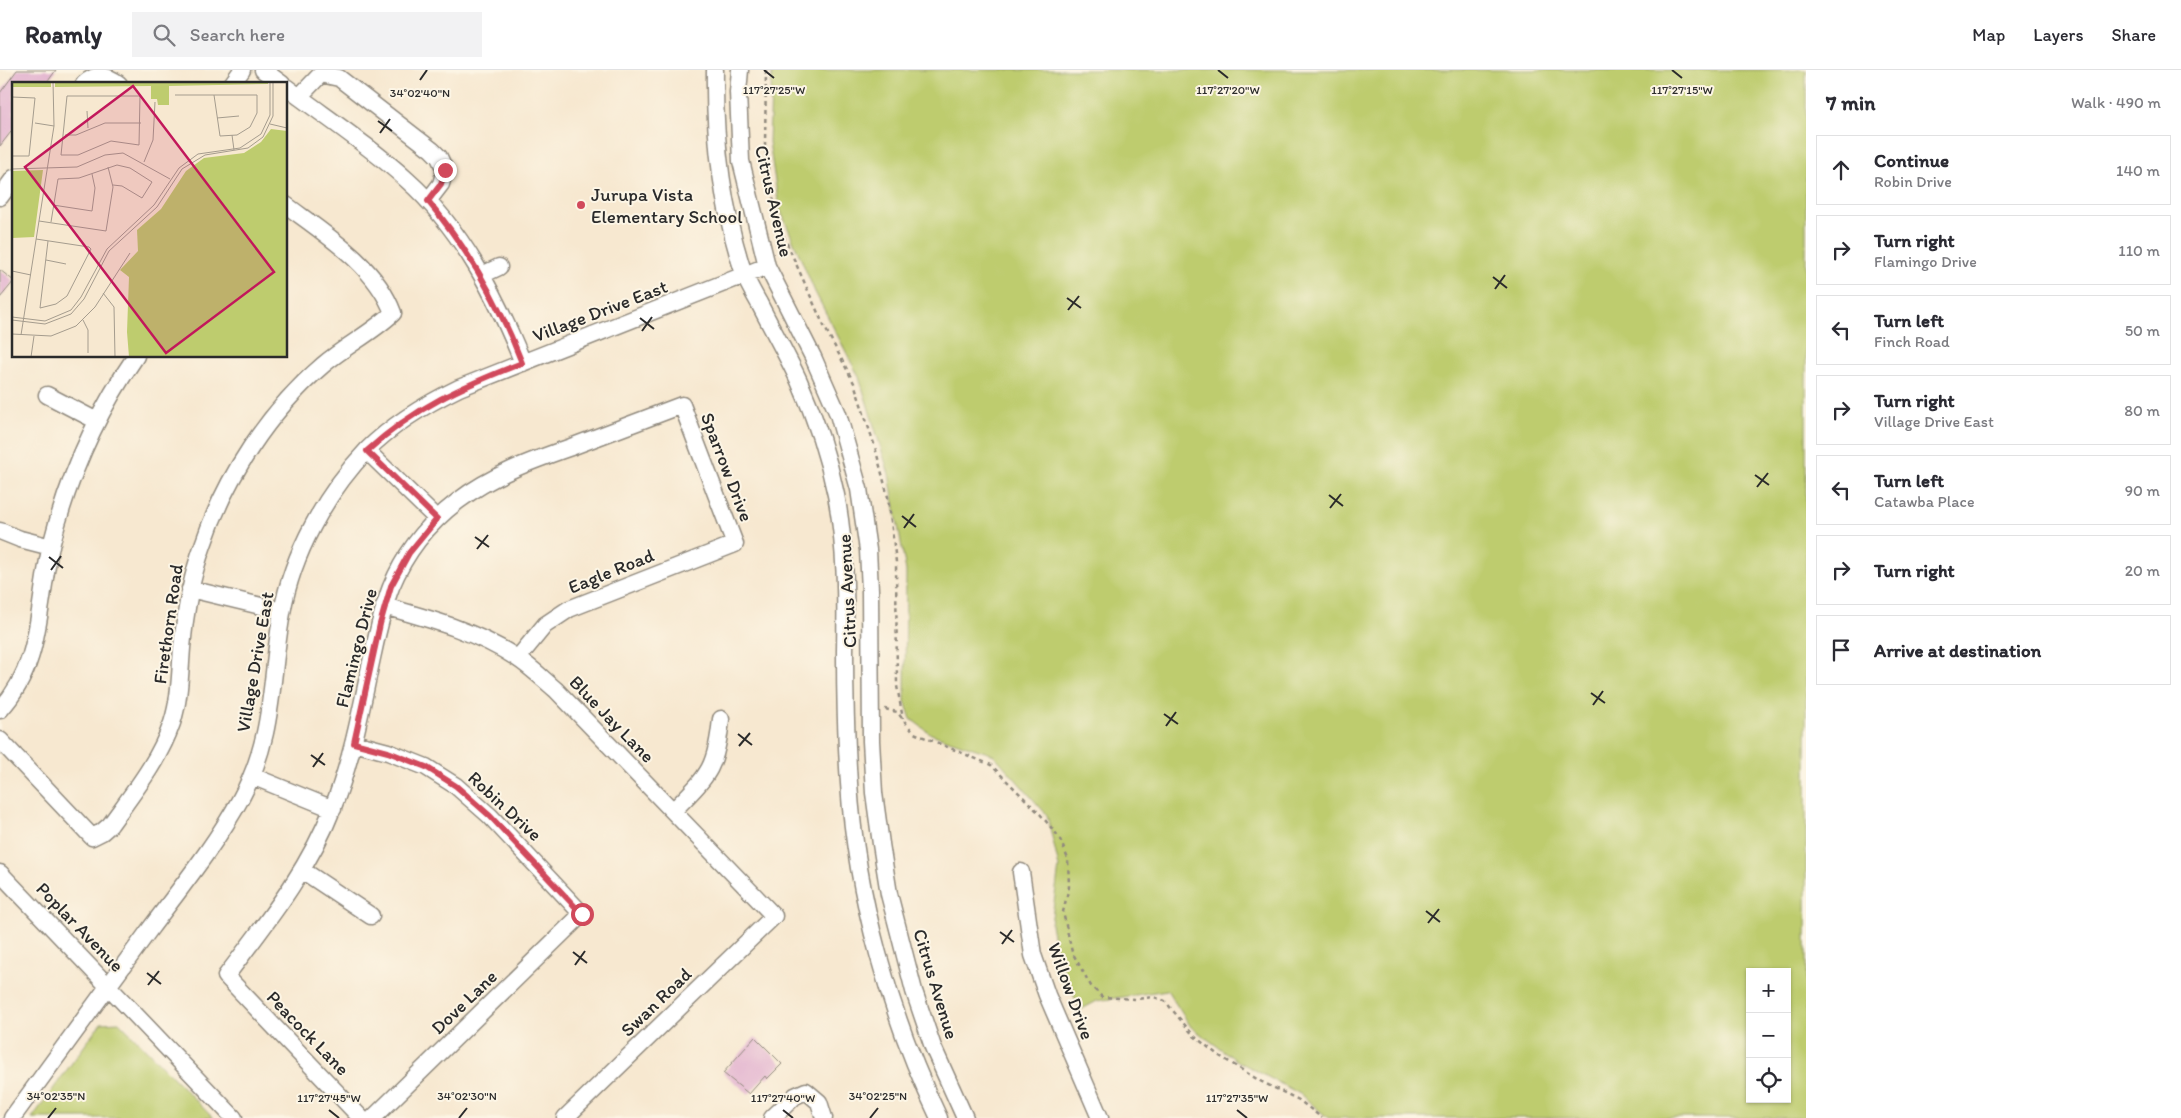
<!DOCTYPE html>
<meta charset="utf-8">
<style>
body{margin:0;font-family:Itim,sans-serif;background:#f2f2f3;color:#2b2b33}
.controls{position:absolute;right:15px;bottom:15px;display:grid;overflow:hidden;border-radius:0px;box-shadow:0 1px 4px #0004}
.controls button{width:45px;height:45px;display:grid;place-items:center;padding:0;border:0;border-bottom:1px solid #e1e1e2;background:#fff;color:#2b2b33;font:25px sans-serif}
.stop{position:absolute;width:15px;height:15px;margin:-11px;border:4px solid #d1495b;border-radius:50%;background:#fff}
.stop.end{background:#d1495b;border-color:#fff;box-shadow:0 1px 5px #0008}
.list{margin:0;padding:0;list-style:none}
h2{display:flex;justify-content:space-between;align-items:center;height:65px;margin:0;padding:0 20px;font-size:21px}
h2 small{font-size:16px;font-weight:400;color:#7c7c81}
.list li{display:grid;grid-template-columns:32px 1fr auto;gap:15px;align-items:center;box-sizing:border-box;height:70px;margin:0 10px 10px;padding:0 10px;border:1px solid #e1e1e2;border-radius:0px}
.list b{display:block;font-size:19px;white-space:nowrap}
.list p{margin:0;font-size:16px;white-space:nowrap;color:#7c7c81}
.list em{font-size:16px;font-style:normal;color:#7c7c81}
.icon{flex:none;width:28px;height:28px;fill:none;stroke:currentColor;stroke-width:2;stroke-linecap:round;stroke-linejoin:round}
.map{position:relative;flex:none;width:1806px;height:1048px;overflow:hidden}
header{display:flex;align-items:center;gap:30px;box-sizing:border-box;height:70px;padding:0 25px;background:#fff;border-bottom:1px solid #e1e1e2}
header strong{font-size:24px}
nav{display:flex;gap:28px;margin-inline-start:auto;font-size:18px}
.search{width:350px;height:45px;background:#f2f2f3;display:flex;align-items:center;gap:12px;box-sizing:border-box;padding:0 18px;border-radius:0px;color:#7c7c81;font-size:19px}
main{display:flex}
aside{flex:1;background:#fff}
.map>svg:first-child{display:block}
.green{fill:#becc6e;stroke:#747c4c;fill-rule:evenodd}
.building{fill:#e1afce}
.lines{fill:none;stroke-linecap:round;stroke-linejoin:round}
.minor-casing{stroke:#918a7e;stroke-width:19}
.path{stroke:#918a7e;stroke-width:2.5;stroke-dasharray:4 4;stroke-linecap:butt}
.minor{stroke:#fff;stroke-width:16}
.route{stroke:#d1495b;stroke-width:6}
.ticks{fill:none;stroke:#2b2b2b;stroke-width:2}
.poi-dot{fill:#d1495b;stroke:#fcf5e5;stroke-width:2}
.labels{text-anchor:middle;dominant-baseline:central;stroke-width:4;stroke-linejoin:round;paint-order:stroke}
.poi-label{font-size:19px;fill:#2b2b2b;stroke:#fcf5e5;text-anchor:start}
.street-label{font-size:19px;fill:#2b2b2b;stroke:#fcf5e5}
.inset-road{fill:none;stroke:#a59c8e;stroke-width:1}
.view{fill:#c2185b;fill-opacity:0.15;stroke:#c2185b;stroke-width:2.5}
.inset-edge{fill:none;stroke:#2b2b2b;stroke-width:2.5}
.ticks-label{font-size:12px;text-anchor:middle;fill:#2b2b2b;stroke:#fcf5e5;stroke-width:4;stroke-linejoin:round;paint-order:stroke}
</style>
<header>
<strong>Roamly</strong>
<div class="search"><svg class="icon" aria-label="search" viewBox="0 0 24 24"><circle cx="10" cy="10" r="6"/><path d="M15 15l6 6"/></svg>Search here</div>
<nav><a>Map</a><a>Layers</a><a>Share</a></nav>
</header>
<main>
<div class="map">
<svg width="1806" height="1048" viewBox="0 0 1806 1048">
<rect width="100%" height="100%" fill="#fcf5e5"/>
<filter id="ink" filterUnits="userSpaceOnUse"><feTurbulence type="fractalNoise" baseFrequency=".02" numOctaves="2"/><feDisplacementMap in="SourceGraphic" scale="10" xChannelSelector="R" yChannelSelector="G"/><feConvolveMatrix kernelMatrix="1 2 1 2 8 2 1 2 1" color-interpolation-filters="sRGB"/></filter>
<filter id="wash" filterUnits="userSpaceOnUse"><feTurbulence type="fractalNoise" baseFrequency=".0096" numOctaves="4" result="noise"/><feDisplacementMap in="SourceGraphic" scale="20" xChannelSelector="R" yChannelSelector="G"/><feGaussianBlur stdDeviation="1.12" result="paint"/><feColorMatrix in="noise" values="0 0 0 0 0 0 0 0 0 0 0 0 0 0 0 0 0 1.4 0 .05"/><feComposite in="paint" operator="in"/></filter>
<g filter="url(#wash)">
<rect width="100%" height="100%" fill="#f7e8d0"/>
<path class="green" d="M 772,0 L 1806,0 L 1806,1048 L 1328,1048 L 1300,1024 L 1236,990 L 1191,957 L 1167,920 L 1097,931 L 1080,940 L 1056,882 L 1051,854 L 1059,797 L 1047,745 L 994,685 L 931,664 L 911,649 L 905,631 L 906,501 L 889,404 L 859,307 L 815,222 L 779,137 L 769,72 ZM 1750,902 L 1787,902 L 1787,1029 L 1750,1029 Z
M 119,952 L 213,1048 L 32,1048 L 101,953 Z"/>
<g id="blocks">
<path class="building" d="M 17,0 L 56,0 L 46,14 L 14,14 L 14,58 L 0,76 L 0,23 Z
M 0,200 L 14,211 L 0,228 Z
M 755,967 L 782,994 L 767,1009 L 765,1006 L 749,1024 L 723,1003 Z"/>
</g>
</g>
<g filter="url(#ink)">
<use href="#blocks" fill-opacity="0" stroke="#918a7e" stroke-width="1"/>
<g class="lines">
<defs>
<path id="minor" d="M 263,0 L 282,14
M 715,0 C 714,69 722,138 744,204 C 748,214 754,224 759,233 C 772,259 787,285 799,311 C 815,347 828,386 836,425 C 846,477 846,529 845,582 C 845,626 846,670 849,713 C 856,826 890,946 939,1048
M 740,0 L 738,22 L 741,91 L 767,196 L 813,287 L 838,344 L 859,419 L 868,480 L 870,520 L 871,671 L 874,723 L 881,774 L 889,824 L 914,921 L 933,977 L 965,1048
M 84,14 C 96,3 106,4 119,14
M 232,14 L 242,0
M 286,17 C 327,48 370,76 407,110 C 462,159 496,226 523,293
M 299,27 L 321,4 L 339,8 L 432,80 L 439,87 L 445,100 L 441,114 L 428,131
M 0,127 L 14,108
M 482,205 L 499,197
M 47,325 L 97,351
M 367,381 L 437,449
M 0,461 L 20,469 L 51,477
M 190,519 L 282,541
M 384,536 C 430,549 476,561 517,588 C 531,597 543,609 556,620 L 774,846 L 565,1048
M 0,640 C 43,594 37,534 51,476 C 68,408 96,344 136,286
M 0,670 L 92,767 L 102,762 L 110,755 C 133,723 159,691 172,653 C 180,629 180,603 182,578 C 185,543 191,508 203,475 C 225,408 269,341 323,295 C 345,276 372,263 393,243 C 376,196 325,164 286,135
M 354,673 L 388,682 L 426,697 L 456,716 L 490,746 L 582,844 L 373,1048
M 252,706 L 333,739
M 673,741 C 708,705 716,700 721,649
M 302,800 L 371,846
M 1021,802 L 1033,885 L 1047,925 L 1100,1048
M 0,803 L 234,1048
M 12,1048 C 58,985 104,922 150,859 C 182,816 216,774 241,728 C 275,666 270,608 282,543 C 292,484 326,423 367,380 C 393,354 426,334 459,318 L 767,196
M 361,1048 L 226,906 C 266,853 309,800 333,737 C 351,692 360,645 370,597 C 376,570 381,543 391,517 C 405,483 429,453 458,431 C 492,405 531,391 571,377 C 608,363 645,349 682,335 L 735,474 L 569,539 L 545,555 L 518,588
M 772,1048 L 795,1026 L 806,1021 L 819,1032 L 824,1048"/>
</defs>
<use href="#minor" class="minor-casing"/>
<path class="path" d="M 766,0 L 765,75 L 770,115 L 780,158 L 823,254 L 854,313 L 875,377 L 888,427 L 896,492 L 897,616 L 903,649
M 885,639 L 897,642 L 914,663 L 991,695 L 1040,744 L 1059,767 L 1068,789 L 1069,817 L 1063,842 L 1072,882 L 1091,916 L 1102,927 L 1137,929 L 1154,927 L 1165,931 L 1194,966 L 1218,985 L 1260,1011 L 1299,1030 L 1322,1048"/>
<use href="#minor" class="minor"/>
</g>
</g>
<g class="lines" filter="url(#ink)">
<path class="route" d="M 445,100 L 441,114 L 428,131 C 469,180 499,233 522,293 C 463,316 415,337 367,381 L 437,449 L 409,483 L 391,516 L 380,554 L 354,673 L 388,682 L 426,697 L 456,716 L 490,746 L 582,844"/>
</g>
<path class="ticks" d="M 764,0 L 774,8M 1218,0 L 1228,8M 1672,0 L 1682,8M 420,10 L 427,0M 378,51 L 392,61M 380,63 L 390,49M 1493,207 L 1507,218M 1495,219 L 1505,205M 1067,228 L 1081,238M 1068,240 L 1079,226M 640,248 L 654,259M 642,261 L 652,247M 1755,405 L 1769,415M 1757,417 L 1768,403M 1329,425 L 1343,436M 1330,438 L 1341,424M 902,446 L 916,457M 904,458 L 914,444M 475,467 L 489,477M 477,479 L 488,465M 49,487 L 63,498M 51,500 L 61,486M 1591,623 L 1605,633M 1593,635 L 1603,621M 1164,644 L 1178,654M 1166,656 L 1176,642M 738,664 L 752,675M 739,676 L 750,663M 311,685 L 325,695M 313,697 L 323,683M 1426,841 L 1440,852M 1428,853 L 1439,839M 1000,862 L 1014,872M 1002,874 L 1012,860M 573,882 L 587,893M 575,895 L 585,881M 147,903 L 161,914M 148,915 L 159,901M 329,1040 L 339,1048M 783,1040 L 793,1048M 1237,1040 L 1247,1048M 48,1048 L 56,1038M 459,1048 L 467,1038M 870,1048 L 878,1038"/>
<circle class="poi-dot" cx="581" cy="135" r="5"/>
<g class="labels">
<g class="poi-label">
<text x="591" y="124">Jurupa Vista<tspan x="591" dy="22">Elementary School</tspan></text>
</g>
<g class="street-label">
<text transform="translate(774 131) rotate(77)">Citrus Avenue</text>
<text transform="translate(600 241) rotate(-21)">Village Drive East</text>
<text transform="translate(727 397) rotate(69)">Sparrow Drive</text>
<text transform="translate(611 501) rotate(-22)">Eagle Road</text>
<text transform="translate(847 521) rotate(-93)">Citrus Avenue</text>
<text transform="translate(168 554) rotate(-82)">Firethorn Road</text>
<text transform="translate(356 578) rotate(-76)">Flamingo Drive</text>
<text transform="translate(255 592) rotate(-80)">Village Drive East</text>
<text transform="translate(612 649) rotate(46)">Blue Jay Lane</text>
<text transform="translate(505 736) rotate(43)">Robin Drive</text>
<text transform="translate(80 857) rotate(46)">Poplar Avenue</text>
<text transform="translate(936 914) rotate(73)">Citrus Avenue</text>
<text transform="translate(1071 921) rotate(70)">Willow Drive</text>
<text transform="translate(464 932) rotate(-44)">Dove Lane</text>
<text transform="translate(656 932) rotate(-44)">Swan Road</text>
<text transform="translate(308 963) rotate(46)">Peacock Lane</text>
</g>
</g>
<g transform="translate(12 12)">
<rect width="275" height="275" fill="#f7e8d0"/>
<path d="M 0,0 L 39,0 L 39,5 L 0,5 ZM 43,0 L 256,0 L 256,2 L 157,4 L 157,23 L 146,23 L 145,17 L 139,17 L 139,4 L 43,5 ZM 259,47 L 275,49 L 275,275 L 117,275 L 115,250 L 117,195 L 108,188 L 126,169 L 125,148 L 149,127 L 174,89 L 192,76 L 232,71 L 249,60 ZM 31,88 L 22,155 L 0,156 L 0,89 Z" fill="#becc6e"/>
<path class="inset-road" d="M 275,11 L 275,33M 163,13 L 245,13 L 245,31 L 238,45 L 225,53 L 208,54 L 202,13M 55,14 L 128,14 L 127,63 L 99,59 L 66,73 L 49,73 ZM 0,15 L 23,16 L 17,74 L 0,74M 75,29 L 76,46M 205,36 L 227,34M 23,41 L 42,44M 258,42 L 275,46M 53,53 L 64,53 L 93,41 L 129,41M 220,53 L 222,68M 132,80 L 141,58 L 143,20M 0,87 L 65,85 L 93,73 L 111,71 L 158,97M 41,123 L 80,129 L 83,106 L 80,92M 27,139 L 94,149 L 101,105 L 96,85M 39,140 L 46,97 L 67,96 L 105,83 L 118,86 L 140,100 L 130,116 L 110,104 L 101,103M 24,157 L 77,165 L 79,167 L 55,214 L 44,222 L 28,226 L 36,159M 34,178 L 54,182M 0,189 L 19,193M 91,211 L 102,225 L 103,275M 0,235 L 33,239 L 59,228 L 69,215 L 95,167 L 142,123 L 167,86 L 186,72 L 228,66 L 249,52 L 258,33 L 258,0M 0,238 L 33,242 L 59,232 L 72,217 L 97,169 L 145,125 L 170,87 L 193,73 L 236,66 L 251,55 L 261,34 L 261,0M 71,238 L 76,248 L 76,271M 0,252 L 39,254 L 64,244 L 83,225 L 118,171M 9,253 L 42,44 L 41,0M 19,275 L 22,254"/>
<path class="view" d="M 121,4 L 262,190 L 154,271 L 13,85 Z"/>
<rect width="275" height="275" class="inset-edge"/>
</g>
<g class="ticks-label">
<text x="774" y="24">117°27'25"W</text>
<text x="1228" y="24">117°27'20"W</text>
<text x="1682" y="24">117°27'15"W</text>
<text x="420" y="27">34°02'40"N</text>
<text x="56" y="1030">34°02'35"N</text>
<text x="467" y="1030">34°02'30"N</text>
<text x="878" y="1030">34°02'25"N</text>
<text x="329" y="1032">117°27'45"W</text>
<text x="783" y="1032">117°27'40"W</text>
<text x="1237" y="1032">117°27'35"W</text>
</g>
</svg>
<div class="controls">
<button>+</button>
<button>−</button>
<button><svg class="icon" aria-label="locate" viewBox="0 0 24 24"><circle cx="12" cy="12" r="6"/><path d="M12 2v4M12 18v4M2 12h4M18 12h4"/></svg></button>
</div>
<div class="stop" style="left:582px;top:844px"></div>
<div class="stop end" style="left:445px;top:100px"></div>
</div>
<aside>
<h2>7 min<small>Walk · 490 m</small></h2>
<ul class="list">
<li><svg class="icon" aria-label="ahead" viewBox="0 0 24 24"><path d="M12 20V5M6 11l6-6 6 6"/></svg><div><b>Continue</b><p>Robin Drive</p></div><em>140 m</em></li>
<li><svg class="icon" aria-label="right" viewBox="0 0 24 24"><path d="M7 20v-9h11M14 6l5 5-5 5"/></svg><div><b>Turn right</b><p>Flamingo Drive</p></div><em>110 m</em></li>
<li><svg class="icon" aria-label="left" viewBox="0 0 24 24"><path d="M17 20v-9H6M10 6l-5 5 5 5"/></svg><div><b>Turn left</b><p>Finch Road</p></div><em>50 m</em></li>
<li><svg class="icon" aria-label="right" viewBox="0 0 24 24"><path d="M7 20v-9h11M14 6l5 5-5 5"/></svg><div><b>Turn right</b><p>Village Drive East</p></div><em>80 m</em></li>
<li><svg class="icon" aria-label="left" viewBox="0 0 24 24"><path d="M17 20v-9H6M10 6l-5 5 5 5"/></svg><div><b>Turn left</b><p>Catawba Place</p></div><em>90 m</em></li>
<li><svg class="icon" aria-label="right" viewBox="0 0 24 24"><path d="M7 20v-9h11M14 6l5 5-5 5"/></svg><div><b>Turn right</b></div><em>20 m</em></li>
<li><svg class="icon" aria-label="arrive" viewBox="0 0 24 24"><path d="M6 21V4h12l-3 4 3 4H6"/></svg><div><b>Arrive at destination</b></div></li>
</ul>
</aside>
</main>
